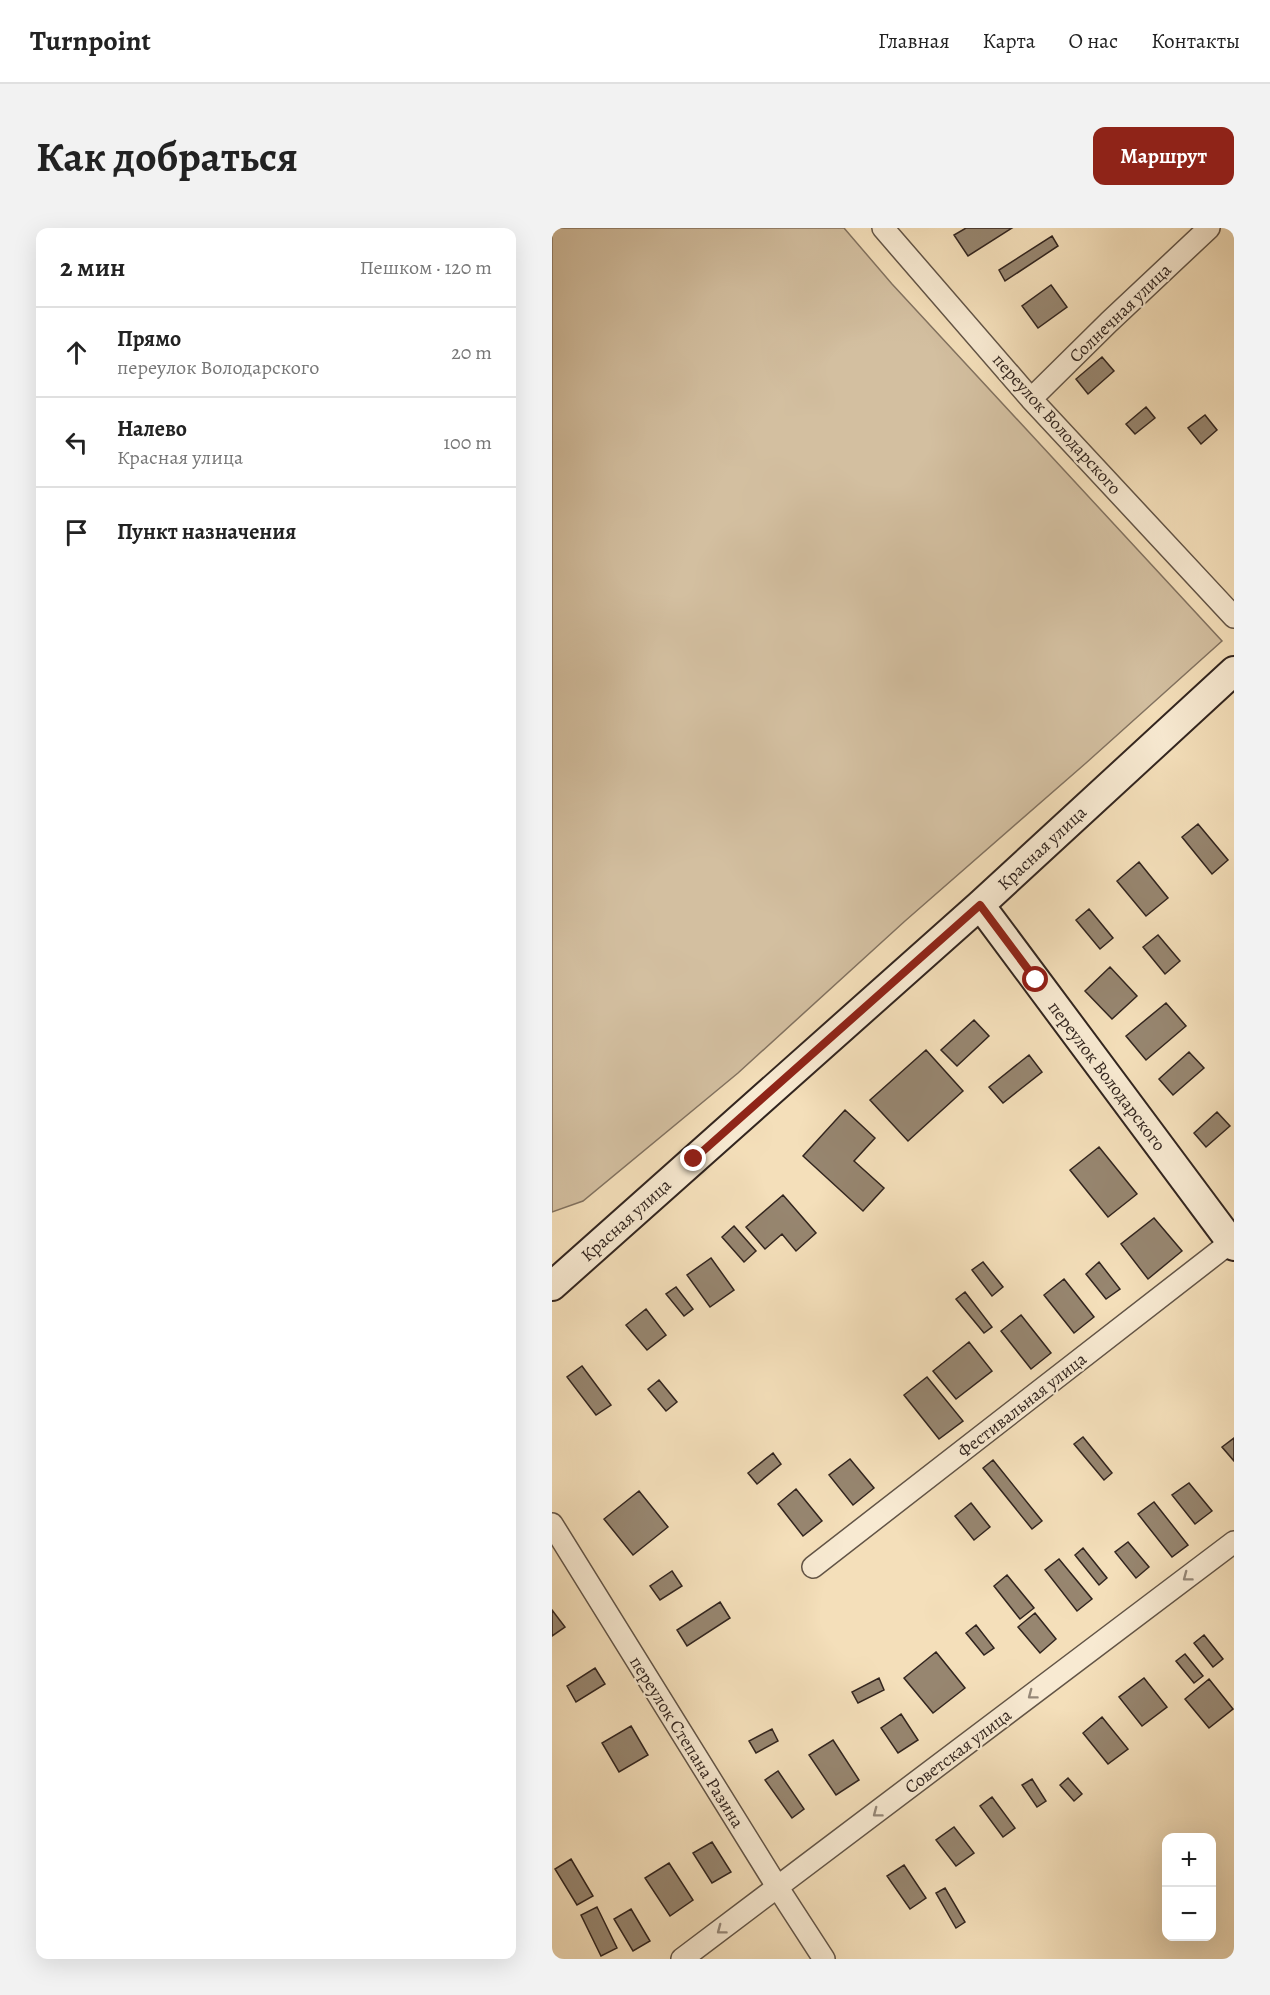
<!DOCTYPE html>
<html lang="ru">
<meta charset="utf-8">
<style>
body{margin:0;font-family:Alegreya,serif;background:#f2f2f2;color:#222}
.controls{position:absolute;right:18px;bottom:18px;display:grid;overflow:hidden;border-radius:12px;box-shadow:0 6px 24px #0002}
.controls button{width:54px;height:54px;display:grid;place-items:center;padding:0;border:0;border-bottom:2px solid #e0e0e0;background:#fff;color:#222;font:30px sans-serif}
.stop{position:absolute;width:18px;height:18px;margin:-14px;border:4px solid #8f2418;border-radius:50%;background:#fff}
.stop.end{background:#8f2418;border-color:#fff;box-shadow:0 2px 6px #0008}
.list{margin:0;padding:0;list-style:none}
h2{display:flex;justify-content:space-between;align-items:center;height:78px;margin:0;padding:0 24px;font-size:26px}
h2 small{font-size:20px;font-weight:400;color:#767676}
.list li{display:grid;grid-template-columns:39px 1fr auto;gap:18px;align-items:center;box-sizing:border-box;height:90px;padding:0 24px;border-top:2px solid #e0e0e0}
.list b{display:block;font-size:22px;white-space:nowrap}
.list p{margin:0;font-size:20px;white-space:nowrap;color:#767676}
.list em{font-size:20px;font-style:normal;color:#767676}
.icon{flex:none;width:33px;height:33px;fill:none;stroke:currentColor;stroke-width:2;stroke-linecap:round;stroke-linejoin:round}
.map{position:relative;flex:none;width:682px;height:1731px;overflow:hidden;border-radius:12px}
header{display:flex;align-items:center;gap:36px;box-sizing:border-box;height:84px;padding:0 30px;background:#fff;border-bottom:2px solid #e0e0e0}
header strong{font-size:28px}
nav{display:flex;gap:33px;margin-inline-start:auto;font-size:21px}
.intro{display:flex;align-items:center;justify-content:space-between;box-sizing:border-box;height:144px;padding:0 36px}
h1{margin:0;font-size:42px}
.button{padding:15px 27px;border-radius:12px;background:#8f2418;color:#fff;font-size:21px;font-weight:700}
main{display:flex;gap:36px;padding:0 36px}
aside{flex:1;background:#fff;border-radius:12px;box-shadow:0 6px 24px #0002}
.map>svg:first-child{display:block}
.green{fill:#d3bfa0;stroke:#827260;stroke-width:1.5}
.building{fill:#978670;stroke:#32251f;stroke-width:1.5}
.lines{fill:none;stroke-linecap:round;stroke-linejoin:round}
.street-casing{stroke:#625446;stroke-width:24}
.secondary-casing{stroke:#32251f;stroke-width:32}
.street{stroke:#f8ead2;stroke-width:21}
.secondary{stroke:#f8ead2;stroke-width:28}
.oneway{stroke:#958878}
.route{stroke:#8f2418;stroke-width:8}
.labels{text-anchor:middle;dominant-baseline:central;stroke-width:4.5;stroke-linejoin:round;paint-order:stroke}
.street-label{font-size:18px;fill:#32251f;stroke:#f8ead2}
</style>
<header>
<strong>Turnpoint</strong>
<nav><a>Главная</a><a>Карта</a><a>О нас</a><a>Контакты</a></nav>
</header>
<div class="intro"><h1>Как добраться</h1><a class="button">Маршрут</a></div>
<main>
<aside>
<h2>2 мин<small>Пешком · 120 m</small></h2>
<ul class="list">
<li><svg class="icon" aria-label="ahead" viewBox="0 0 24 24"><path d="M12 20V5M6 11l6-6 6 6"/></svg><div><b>Прямо</b><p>переулок Володарского</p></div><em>20 m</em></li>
<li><svg class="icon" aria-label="left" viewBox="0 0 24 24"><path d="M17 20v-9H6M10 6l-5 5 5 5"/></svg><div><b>Налево</b><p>Красная улица</p></div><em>100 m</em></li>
<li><svg class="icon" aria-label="arrive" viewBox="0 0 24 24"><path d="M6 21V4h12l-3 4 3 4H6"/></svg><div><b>Пункт назначения</b></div></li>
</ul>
</aside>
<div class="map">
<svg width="682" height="1731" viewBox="0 0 682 1731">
<rect width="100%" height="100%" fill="#f4dfba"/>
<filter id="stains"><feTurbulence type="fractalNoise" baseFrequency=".00333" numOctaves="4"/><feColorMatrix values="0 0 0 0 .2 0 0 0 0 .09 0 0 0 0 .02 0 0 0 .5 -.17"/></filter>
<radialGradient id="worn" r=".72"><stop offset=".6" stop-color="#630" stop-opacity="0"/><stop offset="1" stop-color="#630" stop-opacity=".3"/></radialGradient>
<path class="green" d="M 0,0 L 292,0 L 340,56 L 670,413 L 534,535 L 353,693 L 186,845 L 31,973 L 0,984 Z"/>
<path class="building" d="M 414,0 L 460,0 L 416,28 L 402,7 Z
M 500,8 L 506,18 L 453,53 L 447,42 Z
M 499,57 L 515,79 L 486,100 L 470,78 Z
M 550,129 L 562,143 L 536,166 L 524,151 Z
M 594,179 L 603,190 L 583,206 L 574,196 Z
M 653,187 L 665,202 L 649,216 L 636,200 Z
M 646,596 L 676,632 L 660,646 L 630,609 Z
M 587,634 L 616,670 L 594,688 L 565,653 Z
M 537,681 L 561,710 L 548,721 L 524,692 Z
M 606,707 L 628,733 L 613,746 L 591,719 Z
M 558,739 L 585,768 L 560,791 L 533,763 Z
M 614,775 L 634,798 L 594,832 L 574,808 Z
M 422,792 L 437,808 L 405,838 L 389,822 Z
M 374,822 L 411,863 L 356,913 L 318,872 Z
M 637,824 L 652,840 L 621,867 L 607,851 Z
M 477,827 L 490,844 L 451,875 L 437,859 Z
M 293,882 L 323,910 L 302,933 L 332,960 L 311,983 L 251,928 Z
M 665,884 L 678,898 L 654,919 L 642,905 Z
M 547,919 L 585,966 L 556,989 L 518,942 Z
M 231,967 L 264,1005 L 244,1023 L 230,1006 L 213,1021 L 194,999 Z
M 602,990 L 630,1023 L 596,1051 L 569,1016 Z
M 182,998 L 204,1023 L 192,1034 L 170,1009 Z
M 159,1030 L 182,1062 L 158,1079 L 135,1047 Z
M 431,1034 L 451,1059 L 440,1068 L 420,1042 Z
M 547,1034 L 568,1061 L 554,1071 L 534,1046 Z
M 512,1051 L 542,1089 L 522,1105 L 492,1067 Z
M 124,1059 L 141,1081 L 132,1088 L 114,1066 Z
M 413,1064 L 440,1099 L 432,1105 L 404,1071 Z
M 94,1081 L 114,1107 L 95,1122 L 74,1097 Z
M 469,1087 L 499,1125 L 479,1141 L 449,1103 Z
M 417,1114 L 440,1143 L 404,1171 L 381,1143 Z
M 30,1138 L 59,1177 L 44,1187 L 15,1149 Z
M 375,1149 L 411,1193 L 387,1211 L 352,1167 Z
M 107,1152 L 125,1174 L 114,1183 L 96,1161 Z
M 531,1209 L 560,1245 L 552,1252 L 522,1216 Z
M 682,1210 L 682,1233 L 670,1219 Z
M 221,1225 L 229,1236 L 205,1256 L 196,1245 Z
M 298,1231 L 322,1260 L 301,1277 L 277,1247 Z
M 441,1232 L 490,1293 L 480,1301 L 431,1240 Z
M 637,1255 L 660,1283 L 643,1296 L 620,1267 Z
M 244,1261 L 270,1293 L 251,1308 L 226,1276 Z
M 87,1263 L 116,1299 L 81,1327 L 52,1291 Z
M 602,1274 L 636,1317 L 620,1329 L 586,1286 Z
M 419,1275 L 438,1299 L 422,1312 L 403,1288 Z
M 576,1314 L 597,1339 L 584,1350 L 563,1324 Z
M 531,1320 L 555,1350 L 547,1357 L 523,1327 Z
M 507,1331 L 540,1371 L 525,1383 L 493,1342 Z
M 120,1343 L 130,1358 L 108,1372 L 98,1358 Z
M 455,1347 L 482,1380 L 468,1391 L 442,1358 Z
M 168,1374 L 178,1390 L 135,1418 L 125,1402 Z
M 0,1382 L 13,1399 L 0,1408 Z
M 483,1385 L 504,1411 L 488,1425 L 466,1399 Z
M 424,1397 L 442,1420 L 432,1427 L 414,1405 Z
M 652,1407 L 671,1431 L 661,1439 L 642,1415 Z
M 384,1424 L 413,1460 L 381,1485 L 352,1450 Z
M 633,1426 L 651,1448 L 642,1455 L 624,1433 Z
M 43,1440 L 53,1456 L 24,1474 L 15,1458 Z
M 327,1450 L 332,1462 L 306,1475 L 300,1464 Z
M 592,1450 L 615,1479 L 590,1498 L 567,1469 Z
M 657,1451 L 681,1481 L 657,1500 L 633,1471 Z
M 349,1486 L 366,1512 L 346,1525 L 329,1500 Z
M 550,1489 L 576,1521 L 556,1536 L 531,1505 Z
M 79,1498 L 96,1527 L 67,1544 L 50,1515 Z
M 220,1501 L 226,1513 L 204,1525 L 197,1513 Z
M 281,1512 L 307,1552 L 284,1567 L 257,1527 Z
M 226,1543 L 252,1581 L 240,1590 L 213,1552 Z
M 516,1550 L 530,1566 L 522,1573 L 508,1557 Z
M 480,1551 L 494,1573 L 485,1579 L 470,1557 Z
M 440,1569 L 463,1600 L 451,1609 L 428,1578 Z
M 402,1599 L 422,1625 L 404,1638 L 384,1612 Z
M 160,1614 L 179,1644 L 160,1655 L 141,1625 Z
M 19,1631 L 41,1668 L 25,1677 L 3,1641 Z
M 117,1635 L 141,1672 L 118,1688 L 93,1650 Z
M 352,1637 L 374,1670 L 358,1681 L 335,1648 Z
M 393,1660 L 413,1694 L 404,1700 L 384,1665 Z
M 45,1679 L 65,1720 L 49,1728 L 29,1687 Z
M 79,1681 L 98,1713 L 81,1723 L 62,1691 Z"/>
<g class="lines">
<defs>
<path id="street" d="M 331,0 L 479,171 L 682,389
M 479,171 L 557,94 L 657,0
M 0,1296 L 226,1660 L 272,1731
M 261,1339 L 679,1014
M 130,1731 L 682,1314"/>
<path id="secondary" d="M 428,677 L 682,1018
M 0,1058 L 428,677 L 682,443"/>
</defs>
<use href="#street" class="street-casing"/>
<use href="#secondary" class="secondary-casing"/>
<use href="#street" class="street"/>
<use href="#secondary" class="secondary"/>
</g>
<defs><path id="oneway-chevron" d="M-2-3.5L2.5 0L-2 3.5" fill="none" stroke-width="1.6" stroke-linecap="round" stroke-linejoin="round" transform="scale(1.5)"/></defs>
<g class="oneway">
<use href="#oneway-chevron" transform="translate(635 1349) rotate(143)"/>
<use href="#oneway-chevron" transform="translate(480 1467) rotate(143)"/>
<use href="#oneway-chevron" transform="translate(325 1585) rotate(143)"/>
<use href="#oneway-chevron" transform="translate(169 1702) rotate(143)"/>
</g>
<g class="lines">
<path class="route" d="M 142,931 L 428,677 L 484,752"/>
</g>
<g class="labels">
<g class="street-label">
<text transform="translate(568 85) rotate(-44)">Солнечная улица</text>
<text transform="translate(505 196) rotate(48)">переулок Володарского</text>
<text transform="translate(490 620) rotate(-43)">Красная улица</text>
<text transform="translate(555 848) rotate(53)">переулок Володарского</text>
<text transform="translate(74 992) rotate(-42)">Красная улица</text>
<text transform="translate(470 1177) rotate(-38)">Фестивальная улица</text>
<text transform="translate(135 1514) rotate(58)">переулок Степана Разина</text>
<text transform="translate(406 1523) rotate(-37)">Советская улица</text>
</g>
</g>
<rect width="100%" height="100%" filter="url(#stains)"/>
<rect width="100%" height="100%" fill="url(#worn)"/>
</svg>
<div class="controls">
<button>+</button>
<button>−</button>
</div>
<div class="stop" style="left:484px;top:752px"></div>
<div class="stop end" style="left:142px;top:931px"></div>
</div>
</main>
